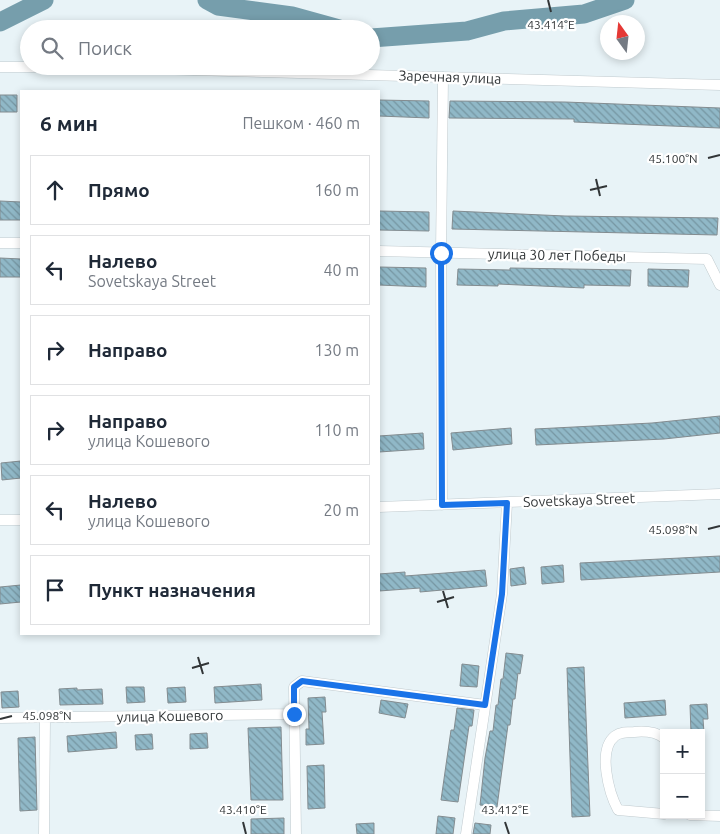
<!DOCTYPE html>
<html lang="ru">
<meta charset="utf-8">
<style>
body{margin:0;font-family:Ubuntu,sans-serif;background:#f6f6f7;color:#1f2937}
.controls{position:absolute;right:15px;bottom:15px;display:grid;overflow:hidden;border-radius:0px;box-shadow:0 2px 8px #0003}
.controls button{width:45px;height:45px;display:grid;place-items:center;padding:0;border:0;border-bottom:1px solid #e0e1e3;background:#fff;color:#1f2937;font:25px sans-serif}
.compass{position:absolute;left:600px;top:15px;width:45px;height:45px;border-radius:50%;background:#fff;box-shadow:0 2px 8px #0003;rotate:345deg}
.stop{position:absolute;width:15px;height:15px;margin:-11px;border:4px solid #1a73e8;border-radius:50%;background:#fff}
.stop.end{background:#1a73e8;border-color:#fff;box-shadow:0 1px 5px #0008}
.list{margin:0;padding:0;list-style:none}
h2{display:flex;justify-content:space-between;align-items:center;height:65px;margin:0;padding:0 20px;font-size:21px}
h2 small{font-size:16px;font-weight:400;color:#747a83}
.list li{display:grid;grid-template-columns:32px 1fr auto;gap:15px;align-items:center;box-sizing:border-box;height:70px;margin:0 10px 10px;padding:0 10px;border:1px solid #e0e1e3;border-radius:0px}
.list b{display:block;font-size:19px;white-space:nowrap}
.list p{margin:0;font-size:16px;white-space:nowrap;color:#747a83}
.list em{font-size:16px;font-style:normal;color:#747a83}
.icon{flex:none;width:28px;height:28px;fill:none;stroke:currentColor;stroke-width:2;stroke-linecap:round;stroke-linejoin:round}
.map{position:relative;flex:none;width:720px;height:834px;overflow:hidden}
.search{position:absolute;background:#fff;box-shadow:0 2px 8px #0003;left:20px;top:20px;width:360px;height:55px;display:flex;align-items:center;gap:12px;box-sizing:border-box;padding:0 18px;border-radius:28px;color:#747a83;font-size:19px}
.panel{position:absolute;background:#fff;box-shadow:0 2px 8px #0003;left:20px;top:90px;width:360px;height:545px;border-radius:0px}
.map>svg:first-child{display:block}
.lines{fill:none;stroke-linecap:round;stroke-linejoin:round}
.river{stroke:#769eac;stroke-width:19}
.building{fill:url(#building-back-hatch);stroke:#838c90}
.minor-casing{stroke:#c0cace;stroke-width:11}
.minor{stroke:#fff;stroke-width:10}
.route{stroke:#1a73e8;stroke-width:6}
.ticks{fill:none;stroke:#313537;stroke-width:2}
.labels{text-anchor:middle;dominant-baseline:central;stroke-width:4.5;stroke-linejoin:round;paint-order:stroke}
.street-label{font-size:14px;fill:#313537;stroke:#fff}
.ticks-label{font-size:12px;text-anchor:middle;fill:#313537;stroke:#fff;stroke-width:4.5;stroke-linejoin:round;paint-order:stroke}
</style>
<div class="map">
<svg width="720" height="834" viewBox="0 0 720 834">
<defs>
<pattern id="building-back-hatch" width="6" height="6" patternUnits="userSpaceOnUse" patternTransform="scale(1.25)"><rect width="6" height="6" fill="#90b8c7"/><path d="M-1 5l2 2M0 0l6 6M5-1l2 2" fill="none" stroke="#7696a2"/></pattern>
</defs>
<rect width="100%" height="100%" fill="#e8f3f7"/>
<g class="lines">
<path class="river" d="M 207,0 L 218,6 L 292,16 L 339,29
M 0,22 L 44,0
M 371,38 L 467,31 L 504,21 L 584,14 L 625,0"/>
</g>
<path class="building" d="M 0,95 L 17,95 L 17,112 L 0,112 Z
M 379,100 L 429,101 L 429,118 L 379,116 Z
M 450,101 L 565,102 L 720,108 L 720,128 L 574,122 L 574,119 L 449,118 Z
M 0,201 L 21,202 L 21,220 L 0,220 Z
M 379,211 L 429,212 L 429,231 L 379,230 Z
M 453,211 L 565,216 L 718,218 L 717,235 L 452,229 Z
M 0,258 L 21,259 L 21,277 L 0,277 Z
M 379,267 L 426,268 L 426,287 L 379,285 Z
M 510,268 L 631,270 L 630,286 L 584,285 L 584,288 L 498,284 L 498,286 L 457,285 L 458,269 L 510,270 Z
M 648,269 L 689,270 L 688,287 L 648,286 Z
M 720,416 L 720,433 L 664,439 L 536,445 L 535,429 L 652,423 Z
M 511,428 L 512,444 L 453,450 L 451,433 Z
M 423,433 L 424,449 L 379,452 L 379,436 Z
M 21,461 L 21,478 L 2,480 L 1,463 Z
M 720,556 L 720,572 L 581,580 L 580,563 Z
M 563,565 L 564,582 L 542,584 L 541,567 Z
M 524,567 L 526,584 L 511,586 L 510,569 Z
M 485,570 L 487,586 L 420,592 L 420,588 L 379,591 L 379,574 L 405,572 L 405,576 Z
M 21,585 L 21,602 L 0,604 L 0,587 Z
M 506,653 L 523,655 L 520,674 L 518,673 L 515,699 L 513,699 L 510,725 L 508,725 L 497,807 L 480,805 L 485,758 L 490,731 L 493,731 L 496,705 L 498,705 L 501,679 L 503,679 Z
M 462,664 L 479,666 L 477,687 L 460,686 Z
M 584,667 L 590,816 L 572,817 L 567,668 Z
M 261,684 L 262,700 L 215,703 L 214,687 Z
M 126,687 L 144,687 L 145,702 L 127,703 Z
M 185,687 L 186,702 L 168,703 L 167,688 Z
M 77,688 L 77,690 L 102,689 L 103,704 L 60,705 L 59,689 Z
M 18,691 L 19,707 L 2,708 L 1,692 Z
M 325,697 L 326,712 L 322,712 L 324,744 L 306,745 L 306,729 L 309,729 L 308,698 Z
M 381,700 L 408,704 L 405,718 L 379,713 Z
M 665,700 L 666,715 L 625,718 L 624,703 Z
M 707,704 L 708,719 L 703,719 L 704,733 L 691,733 L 690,705 Z
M 457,708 L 474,710 L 472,726 L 469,726 L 458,802 L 441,800 L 451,730 L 454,730 Z
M 281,727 L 283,800 L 251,800 L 248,728 Z
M 116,732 L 117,748 L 68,752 L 67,736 Z
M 207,733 L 208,748 L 190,749 L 190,734 Z
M 152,734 L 153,749 L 136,750 L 135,735 Z
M 35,737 L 37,810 L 20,811 L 18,738 Z
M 324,765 L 325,808 L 308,809 L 307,766 Z
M 438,816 L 455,818 L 453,834 L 436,834 Z
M 284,818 L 284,834 L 251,834 L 251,819 Z
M 374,823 L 374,834 L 357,834 L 356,824 Z
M 475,823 L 491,825 L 490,834 L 473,834 Z"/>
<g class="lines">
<defs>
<path id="minor" d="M 0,67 L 85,67 L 720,85
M 0,243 L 21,243
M 379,251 L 707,259 L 720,285
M 442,505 L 441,253 L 443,77
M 379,507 L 720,494
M 0,520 L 21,520
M 0,718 L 294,714
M 664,738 C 656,732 644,731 634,732 C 627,732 620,732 615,736 C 597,750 609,793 618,810 L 664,814
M 690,815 L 720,816
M 44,834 L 45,719
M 296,834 L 294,687 L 302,681 L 485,705
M 466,834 L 502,594 L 507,503"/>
</defs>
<use href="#minor" class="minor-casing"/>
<use href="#minor" class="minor"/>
</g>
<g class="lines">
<path class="route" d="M 294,714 L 294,687 L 302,681 L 485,705 L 502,594 L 507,503 L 442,505 L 441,253"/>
</g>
<path class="ticks" d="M 548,0 L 551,12M 708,158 L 720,155M 596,179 L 600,196M 590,190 L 607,186M 708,529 L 720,526M 443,591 L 448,608M 437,602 L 454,597M 198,657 L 203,674M 192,668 L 209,663M 0,719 L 12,716M 243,822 L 246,834M 505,822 L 509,834"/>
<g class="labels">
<g class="street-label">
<text transform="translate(450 77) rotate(2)">Заречная улица</text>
<text transform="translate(557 255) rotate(1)">улица 30 лет Победы</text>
<text transform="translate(579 500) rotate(-2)">Sovetskaya Street</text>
<text transform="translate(170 716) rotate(-1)">улица Кошевого</text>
</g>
</g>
<g class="ticks-label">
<text x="551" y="29">43.414°E</text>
<text x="673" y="163">45.100°N</text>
<text x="673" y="534">45.098°N</text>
<text x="47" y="720">45.098°N</text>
<text x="243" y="814">43.410°E</text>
<text x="505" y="814">43.412°E</text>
</g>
</svg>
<div class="controls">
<button>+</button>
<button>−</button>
</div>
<svg class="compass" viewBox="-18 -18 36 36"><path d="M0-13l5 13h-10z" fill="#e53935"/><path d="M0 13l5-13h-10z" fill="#747a83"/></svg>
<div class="stop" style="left:441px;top:253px"></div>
<div class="stop end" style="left:294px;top:714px"></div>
<div class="search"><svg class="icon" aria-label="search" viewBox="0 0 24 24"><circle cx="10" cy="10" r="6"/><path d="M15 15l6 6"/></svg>Поиск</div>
<section class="panel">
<h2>6 мин<small>Пешком · 460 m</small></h2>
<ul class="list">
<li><svg class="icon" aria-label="ahead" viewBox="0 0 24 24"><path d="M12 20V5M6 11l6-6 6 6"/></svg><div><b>Прямо</b></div><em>160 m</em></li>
<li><svg class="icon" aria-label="left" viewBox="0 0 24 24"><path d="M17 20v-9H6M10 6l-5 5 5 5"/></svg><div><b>Налево</b><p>Sovetskaya Street</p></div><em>40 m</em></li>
<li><svg class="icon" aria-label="right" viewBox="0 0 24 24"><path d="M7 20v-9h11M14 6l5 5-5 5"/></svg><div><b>Направо</b></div><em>130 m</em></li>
<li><svg class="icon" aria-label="right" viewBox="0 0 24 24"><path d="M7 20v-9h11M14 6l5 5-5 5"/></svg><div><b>Направо</b><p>улица Кошевого</p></div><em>110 m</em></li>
<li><svg class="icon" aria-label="left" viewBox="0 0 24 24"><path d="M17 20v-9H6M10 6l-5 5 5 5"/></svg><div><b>Налево</b><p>улица Кошевого</p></div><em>20 m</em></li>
<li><svg class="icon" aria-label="arrive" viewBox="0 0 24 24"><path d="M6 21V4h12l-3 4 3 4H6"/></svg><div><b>Пункт назначения</b></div></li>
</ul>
</section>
</div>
